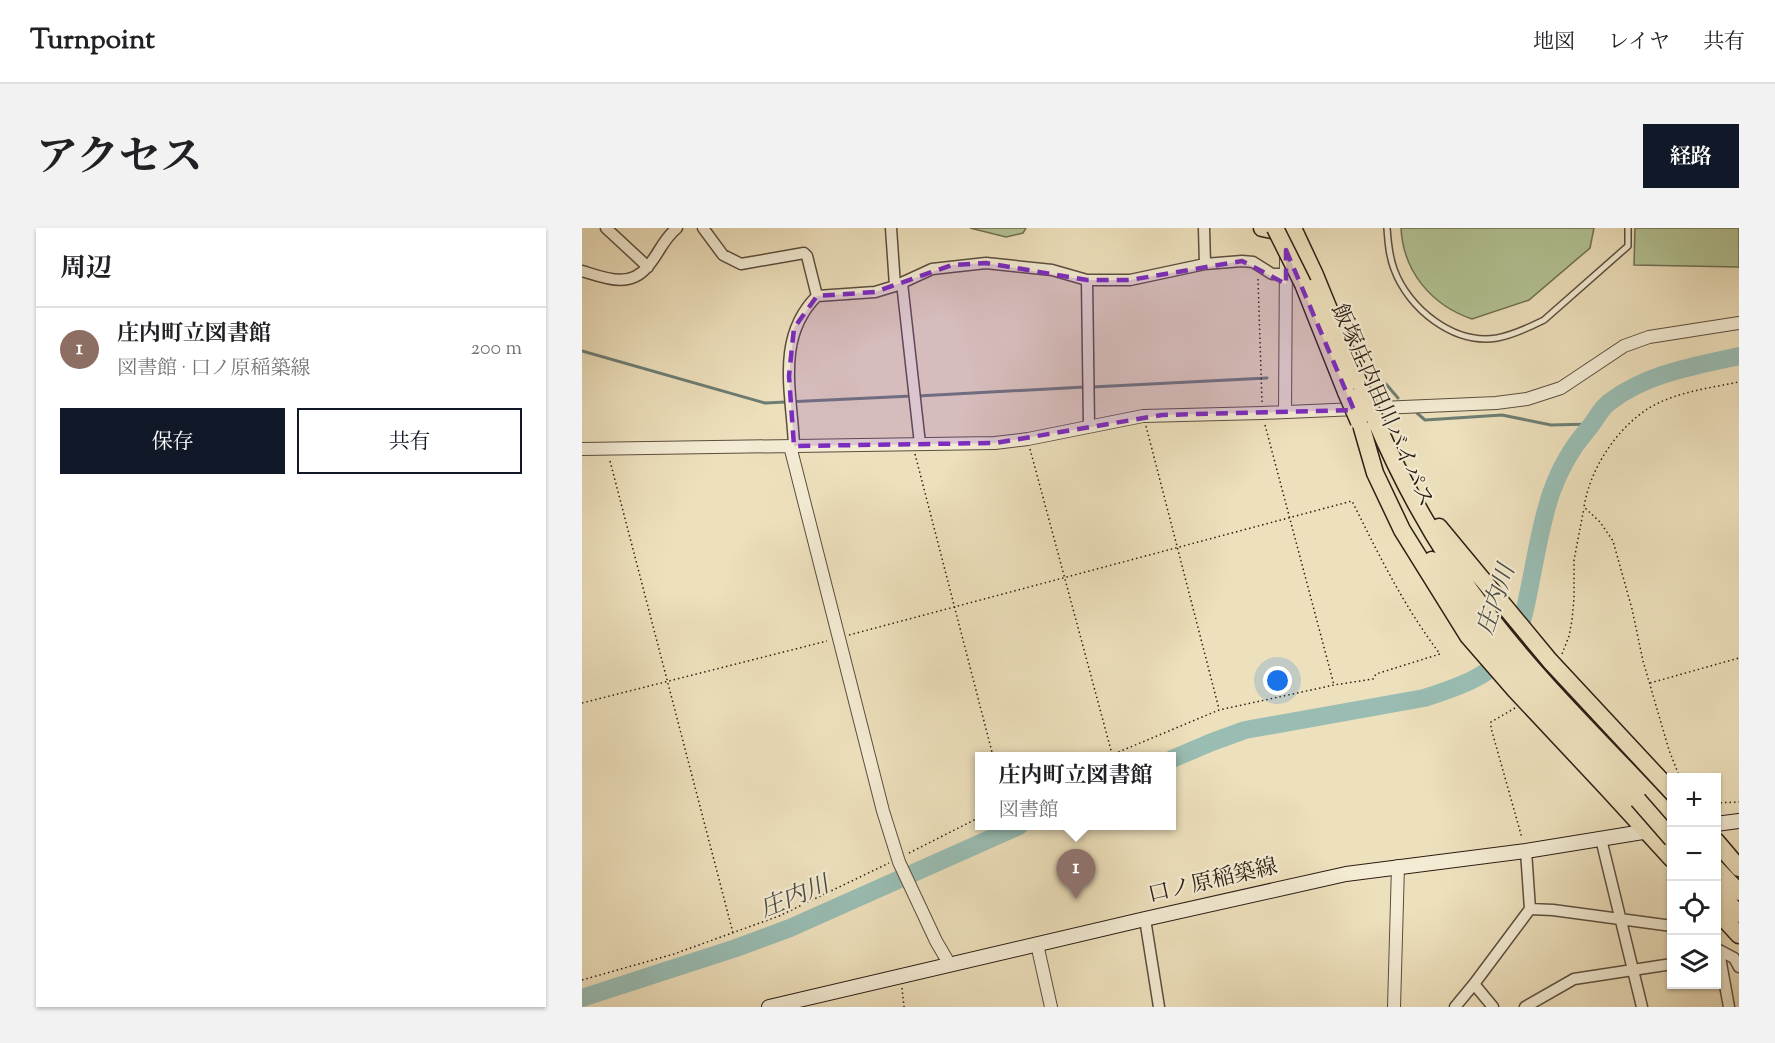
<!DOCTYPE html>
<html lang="ja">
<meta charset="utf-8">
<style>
body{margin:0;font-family:"Sorts Mill Goudy","Noto Serif JP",serif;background:#f2f2f2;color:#202124}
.controls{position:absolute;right:18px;bottom:18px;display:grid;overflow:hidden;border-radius:0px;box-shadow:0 2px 4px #0004}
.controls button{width:54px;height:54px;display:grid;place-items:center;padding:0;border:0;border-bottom:2px solid #e0e0e0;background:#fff;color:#202124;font:30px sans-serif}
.you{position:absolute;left:696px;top:453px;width:21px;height:21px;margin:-15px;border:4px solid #fff;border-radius:50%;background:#1a73e8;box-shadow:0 0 0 9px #1a73e833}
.badge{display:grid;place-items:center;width:39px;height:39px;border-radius:50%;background:#111827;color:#fff;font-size:20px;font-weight:700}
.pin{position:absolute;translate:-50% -50px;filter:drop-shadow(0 2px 3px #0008)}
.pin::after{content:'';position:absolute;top:32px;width:21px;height:18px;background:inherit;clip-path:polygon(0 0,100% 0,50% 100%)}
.popup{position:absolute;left:393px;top:524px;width:201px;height:78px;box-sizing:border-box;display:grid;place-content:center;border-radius:0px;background:#fff;filter:drop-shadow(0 2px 4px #0005);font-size:20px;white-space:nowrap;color:#757577}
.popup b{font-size:22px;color:#202124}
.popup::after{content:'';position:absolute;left:50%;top:100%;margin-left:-12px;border:12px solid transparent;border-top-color:#fff}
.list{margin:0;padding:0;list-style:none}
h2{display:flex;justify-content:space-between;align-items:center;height:78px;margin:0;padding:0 24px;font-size:26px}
h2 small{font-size:20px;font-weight:400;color:#757577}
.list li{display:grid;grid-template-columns:39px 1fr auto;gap:18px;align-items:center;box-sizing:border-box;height:84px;padding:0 24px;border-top:2px solid #e0e0e0}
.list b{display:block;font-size:22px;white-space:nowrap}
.list p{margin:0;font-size:20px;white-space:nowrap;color:#757577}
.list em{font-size:20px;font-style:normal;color:#757577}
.actions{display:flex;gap:12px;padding:18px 24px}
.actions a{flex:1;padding:14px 0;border:2px solid #111827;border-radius:0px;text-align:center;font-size:21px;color:#111827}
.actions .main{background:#111827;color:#fff}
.icon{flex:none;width:33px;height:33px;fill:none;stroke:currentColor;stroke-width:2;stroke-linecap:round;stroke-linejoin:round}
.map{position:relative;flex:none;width:1157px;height:779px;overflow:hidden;border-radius:0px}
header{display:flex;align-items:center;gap:36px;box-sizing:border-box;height:84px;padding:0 30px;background:#fff;border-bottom:2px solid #e0e0e0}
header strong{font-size:28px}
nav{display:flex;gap:33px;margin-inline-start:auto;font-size:21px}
.intro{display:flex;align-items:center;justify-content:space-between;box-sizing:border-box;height:144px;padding:0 36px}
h1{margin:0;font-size:42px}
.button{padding:15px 27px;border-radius:0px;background:#111827;color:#fff;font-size:21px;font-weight:700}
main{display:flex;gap:36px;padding:0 36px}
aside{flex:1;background:#fff;border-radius:0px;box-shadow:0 2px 4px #0004}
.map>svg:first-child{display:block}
.green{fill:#b3c394;stroke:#707054;stroke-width:1.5}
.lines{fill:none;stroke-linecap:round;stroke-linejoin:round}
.stream{stroke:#6d7d73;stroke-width:3}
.river{stroke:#99bdb3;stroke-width:18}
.service-casing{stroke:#5c4e3e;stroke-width:8}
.minor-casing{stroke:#5c4e3e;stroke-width:13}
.tertiary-casing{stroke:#5c4e3e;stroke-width:14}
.secondary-casing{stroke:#2c1d14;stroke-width:16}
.trunk-casing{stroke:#2c1d14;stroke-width:19}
.path{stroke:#2c1d14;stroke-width:1.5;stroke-dasharray:1.5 3;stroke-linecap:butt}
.service{stroke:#f3ebd3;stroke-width:5}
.minor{stroke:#f3ebd3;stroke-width:10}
.tertiary{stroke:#f3ebd3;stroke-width:12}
.secondary{stroke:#f3ebd3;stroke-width:14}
.trunk{stroke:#ede0bc;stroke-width:16}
.trunk-bridge-casing{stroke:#2c1d14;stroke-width:19;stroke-linecap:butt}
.trunk-bridge{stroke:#ede0bc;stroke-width:16}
.marked{fill:#7b2cbf;fill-opacity:0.2;stroke:#7b2cbf;stroke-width:4.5;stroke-dasharray:12 8;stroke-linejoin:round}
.labels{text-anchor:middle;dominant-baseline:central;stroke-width:4.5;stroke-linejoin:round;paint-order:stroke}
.street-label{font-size:22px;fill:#2c1d14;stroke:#f3ebd3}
.water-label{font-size:24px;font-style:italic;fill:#4d4d44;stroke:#f3ebd3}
</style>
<header>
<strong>Turnpoint</strong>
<nav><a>地図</a><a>レイヤ</a><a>共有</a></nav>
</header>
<div class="intro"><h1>アクセス</h1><a class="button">経路</a></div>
<main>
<aside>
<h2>周辺<small></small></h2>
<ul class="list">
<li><span class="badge" style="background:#8d6e63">1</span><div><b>庄内町立図書館</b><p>図書館 · 口ノ原稲築線</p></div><em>200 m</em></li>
</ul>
<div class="actions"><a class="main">保存</a><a>共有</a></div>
</aside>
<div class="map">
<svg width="1157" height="779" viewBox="0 0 1157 779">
<rect width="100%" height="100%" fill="#ede0bc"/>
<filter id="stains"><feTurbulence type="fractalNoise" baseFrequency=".00333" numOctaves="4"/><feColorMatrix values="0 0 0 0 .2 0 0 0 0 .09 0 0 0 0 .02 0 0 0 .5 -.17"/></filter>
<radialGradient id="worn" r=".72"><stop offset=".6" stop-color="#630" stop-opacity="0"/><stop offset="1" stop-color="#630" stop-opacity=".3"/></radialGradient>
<path class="green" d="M 388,0 L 444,0 L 441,5 L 424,9 Z
M 819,0 L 1012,0 L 1008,20 L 947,72 L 890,91 C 849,77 821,43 819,0 Z
M 1053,0 L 1157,0 L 1157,39 L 1052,37 Z"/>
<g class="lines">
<path class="stream" d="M 0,123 L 183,175 L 330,168
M 804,156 L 816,170
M 510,159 L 685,150
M 336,168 L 503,159
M 835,185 L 843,192 L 920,187 L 969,197 L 1011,196"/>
<path class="river" d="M 590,531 L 630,514 L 663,502 L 842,470 C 873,460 912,448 930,418 C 940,400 944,377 948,357 C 960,298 965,248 1006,201 C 1014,192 1019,179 1029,173 C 1066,145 1113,138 1157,128
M 0,770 L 154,720 L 208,700 L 437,598"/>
<defs>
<path id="service" d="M 805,0 C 806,14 807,28 812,41 C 826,80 871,117 915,110 C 931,107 948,99 962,92 L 1046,18 L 1046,0"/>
<path id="minor" d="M 24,0 L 66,39
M 121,0 L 141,27 L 159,36 L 222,25 L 225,28 L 235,68
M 309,0 L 313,58
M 622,0 L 623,36
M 0,43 C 23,50 48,61 66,38 C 77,26 81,11 95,0
M 505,52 L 507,198
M 320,55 L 338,216
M 212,218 C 210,165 193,110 235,68 L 293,64 L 313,58 L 350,41 L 404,35 L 470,42 L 505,52 L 548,52 L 623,36 L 660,33 L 671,34 L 690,46 L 704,46
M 1019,611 L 1060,779
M 944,623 L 948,681
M 563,691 L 577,779
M 1135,721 L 1152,730 L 1157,739
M 1137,724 L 1147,779
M 892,756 L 911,779
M 873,779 L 892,756 L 948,681 L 971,682 L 1090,698
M 943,779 L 992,751 L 1090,736"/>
<path id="tertiary" d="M 703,184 L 704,25
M 208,218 L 301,583 L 317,634 L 354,713 L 368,737
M 0,221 L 413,215 L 446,211 L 561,188 L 680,185 L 914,175 L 945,171 L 979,160 L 1042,118 L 1067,109 L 1157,95
M 455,716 L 469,779
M 812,779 L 816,638"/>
<path id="secondary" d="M 1134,596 L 1157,593
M 187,779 L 563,691 L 764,646 L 944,623 L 1073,602"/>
<path id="trunk" d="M 680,0 L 704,5
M 711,0 L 733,47 L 780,162
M 721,56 L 764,164
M 793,191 C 823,262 860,327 907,388 C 962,460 1029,523 1090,590
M 780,200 L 793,245 L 820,302 L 886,408 L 933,462 L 1023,558 L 1090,631
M 857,299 L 968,433 L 1090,564
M 850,332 C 908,420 984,495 1056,572
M 1134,613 L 1157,640
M 1134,640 L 1157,664
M 1134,661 L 1157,686
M 1134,682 L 1157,707"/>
</defs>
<use href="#service" class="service-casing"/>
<use href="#minor" class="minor-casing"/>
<use href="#tertiary" class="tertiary-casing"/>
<use href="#secondary" class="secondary-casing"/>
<use href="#trunk" class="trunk-casing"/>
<path class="path" d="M 676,51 L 680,175
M 683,197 L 752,457
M 564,198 L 637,481
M 448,221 L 530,526
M 333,226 L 411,528
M 28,233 L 151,705
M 267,407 L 770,273 C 797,327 821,377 858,426 L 794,446 L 791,451 L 752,457 L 637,482 L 527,528
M 980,426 L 987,408 L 990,392 L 992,370 L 992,332 L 1002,280
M 1068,455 L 1157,430
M 0,475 L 245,413
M 933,480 L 909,494 L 909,500 L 940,610
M 1098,550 L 1087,522 L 1061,433 L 1050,381 L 1031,313 L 1018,294 L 1002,279 C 1008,241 1034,201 1067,180 C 1094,164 1127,160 1157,154
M 1134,575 L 1157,574
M 327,625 L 398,589
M 0,752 L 92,726 L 197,688 L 307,635
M 320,760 L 322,779"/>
<use href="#service" class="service"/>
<use href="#minor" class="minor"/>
<use href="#tertiary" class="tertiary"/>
<use href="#secondary" class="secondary"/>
<use href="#trunk" class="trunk"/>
<defs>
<path id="trunk-bridge" d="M 693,0 L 721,56
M 780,162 L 793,191
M 764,164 L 777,194
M 1056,572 L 1090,611"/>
</defs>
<use href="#trunk-bridge" class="trunk-bridge-casing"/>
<use href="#trunk-bridge" class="trunk-bridge"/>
</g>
<path class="marked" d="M 704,22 L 772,182 L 580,187 L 413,215 L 212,218 L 207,148 L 212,100 L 235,68 L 293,64 L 370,37 L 404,35 L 505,52 L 548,52 L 660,33 L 704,56 Z"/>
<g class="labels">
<g class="street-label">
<text transform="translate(799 178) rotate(66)">飯塚庄内田川バイパス</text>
<text transform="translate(631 654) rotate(-13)">口ノ原稲築線</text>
</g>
<g class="water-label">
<text transform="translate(915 372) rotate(-71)">庄内川</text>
<text transform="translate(213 670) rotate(-22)">庄内川</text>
</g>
</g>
<rect width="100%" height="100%" filter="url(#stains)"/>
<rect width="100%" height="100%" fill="url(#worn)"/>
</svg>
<div class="controls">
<button>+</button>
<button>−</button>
<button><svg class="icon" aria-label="locate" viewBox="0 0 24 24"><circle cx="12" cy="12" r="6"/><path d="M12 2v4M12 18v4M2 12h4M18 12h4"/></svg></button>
<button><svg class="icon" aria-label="layers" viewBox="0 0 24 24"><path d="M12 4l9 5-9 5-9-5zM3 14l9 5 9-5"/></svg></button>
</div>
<div class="you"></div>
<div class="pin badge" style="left:494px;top:671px;background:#8d6e63">1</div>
<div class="popup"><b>庄内町立図書館</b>図書館</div>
</div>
</main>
